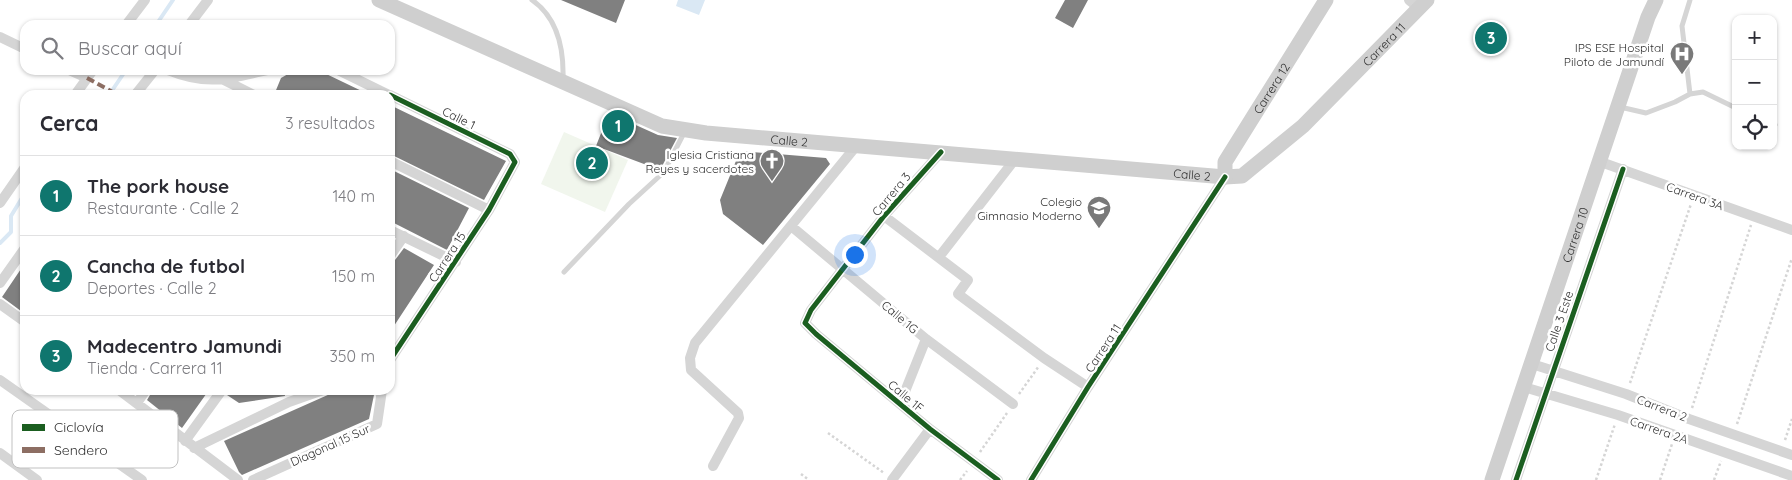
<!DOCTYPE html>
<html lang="es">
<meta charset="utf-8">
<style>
body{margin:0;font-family:Quicksand,sans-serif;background:#f2f2f3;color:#2b2b33}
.controls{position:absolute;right:15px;top:15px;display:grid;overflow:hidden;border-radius:10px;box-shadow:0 1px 4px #0004}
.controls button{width:45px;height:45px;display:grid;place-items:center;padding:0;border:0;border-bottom:1px solid #e1e1e2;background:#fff;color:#2b2b33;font:25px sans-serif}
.you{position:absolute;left:854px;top:254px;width:18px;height:18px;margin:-12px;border:4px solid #fff;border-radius:50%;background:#1a73e8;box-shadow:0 0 0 8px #1a73e833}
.badge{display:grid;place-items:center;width:32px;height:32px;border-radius:50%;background:#0f766e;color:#fff;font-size:16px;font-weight:700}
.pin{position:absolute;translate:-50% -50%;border:2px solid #fff;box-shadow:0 1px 5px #0006}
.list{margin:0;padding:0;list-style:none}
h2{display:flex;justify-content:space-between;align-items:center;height:65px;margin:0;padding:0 20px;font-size:21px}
h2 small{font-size:16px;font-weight:400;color:#7c7c81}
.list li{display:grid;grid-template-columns:32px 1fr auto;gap:15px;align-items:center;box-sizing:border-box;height:80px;padding:0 20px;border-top:1px solid #e1e1e2}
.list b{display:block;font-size:19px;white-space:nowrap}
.list p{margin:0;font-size:16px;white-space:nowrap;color:#7c7c81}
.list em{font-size:16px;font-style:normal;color:#7c7c81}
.icon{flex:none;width:28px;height:28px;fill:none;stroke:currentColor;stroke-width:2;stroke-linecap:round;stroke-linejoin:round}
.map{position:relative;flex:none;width:1792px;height:480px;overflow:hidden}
.search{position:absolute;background:#fff;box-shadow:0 1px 4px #0004;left:20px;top:20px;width:375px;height:55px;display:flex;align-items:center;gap:12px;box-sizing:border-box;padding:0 18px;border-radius:15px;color:#7c7c81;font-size:19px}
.panel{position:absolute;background:#fff;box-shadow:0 1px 4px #0004;left:20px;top:90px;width:375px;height:305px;border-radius:15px}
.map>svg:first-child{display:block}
.green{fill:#f1f6ed}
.water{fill:#dae8f4}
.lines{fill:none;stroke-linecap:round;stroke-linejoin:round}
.stream{stroke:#dae8f4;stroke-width:4}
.building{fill:#808080}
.path{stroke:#d5d5d5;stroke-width:2.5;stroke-dasharray:2.5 2.5;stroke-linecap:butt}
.service{stroke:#d5d5d5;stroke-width:5}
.minor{stroke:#d5d5d5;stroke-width:10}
.secondary{stroke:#cfcfcf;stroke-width:15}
.quiet{stroke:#8d6e63;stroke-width:4;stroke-dasharray:8 4;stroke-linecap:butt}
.cycleway-casing{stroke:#fff;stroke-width:8}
.cycleway{stroke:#1b5e20;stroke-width:5}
.labels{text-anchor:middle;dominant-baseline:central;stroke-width:5;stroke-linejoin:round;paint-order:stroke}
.street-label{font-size:12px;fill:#313131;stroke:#fff}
.poi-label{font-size:12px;fill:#313131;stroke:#fff;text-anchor:end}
.key{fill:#fff;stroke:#c1c1c1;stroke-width:1}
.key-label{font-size:14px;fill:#313131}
</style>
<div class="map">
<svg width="1792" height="480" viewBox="0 0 1792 480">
<rect width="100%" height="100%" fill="#fff"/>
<path class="green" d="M 564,132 L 628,160 L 605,212 L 541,184 Z"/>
<path class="water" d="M 678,0 L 705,0 L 699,15 L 676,6 Z"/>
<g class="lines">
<path class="stream" d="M 156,25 L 173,0
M 109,95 L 126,70
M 0,243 L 11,232 L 11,216 L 25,193"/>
</g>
<path class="building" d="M 561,0 L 625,0 L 616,23 Z
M 1065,0 L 1088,0 L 1073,28 L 1055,18 Z
M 295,70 L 318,70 L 370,95 L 274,95 L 281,78 Z
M 390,105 L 506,161 L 484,200 L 390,154 Z
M 609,113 L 658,135 L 677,138 L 660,170 L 596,146 Z
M 740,151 L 826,158 L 830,164 L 763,245 L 723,214 L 720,200 Z
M 390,169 L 469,208 L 447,250 L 390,221 Z
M 404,248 L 434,265 L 390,332 L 390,263 L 395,260 Z
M 25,263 L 25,314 L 2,297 Z
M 153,390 L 209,390 L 182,428 L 147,400 Z
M 229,390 L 284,390 L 285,396 L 239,403 L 227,395 Z
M 339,390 L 375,390 L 369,419 L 242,475 L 239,472 L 224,441 Z"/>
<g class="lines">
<path class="path" d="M 1630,383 L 1691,204
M 1019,394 L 1039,366
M 1692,408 L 1751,225
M 1737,424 L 1792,258
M 828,433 L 884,473
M 1785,440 L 1792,419
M 980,452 L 1007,413
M 801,474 L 809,480
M 960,480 L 967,471
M 1596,480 L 1615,424
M 1660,480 L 1672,444
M 1714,480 L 1721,461"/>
<path class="service" d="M 532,0 C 558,18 564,51 563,80
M 1690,94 L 1682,26 L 1690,0
M 1620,107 L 1646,113 L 1675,102 L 1690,94 L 1703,92 L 1736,108
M 1773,124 L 1775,125
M 564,272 L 629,204 L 664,172 L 685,131"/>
<path class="minor" d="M 1409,0 L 1419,8
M 126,25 L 145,0
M 189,25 L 208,0
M 0,37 L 25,49
M 69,70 L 87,78
M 168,70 C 208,86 227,79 267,70
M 338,70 L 389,95
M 224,80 L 254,95
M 75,95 L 93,70
M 135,95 L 155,70
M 390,95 L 510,154 L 515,162 L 489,210 L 390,360
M 941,152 L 884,216 L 811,310 L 805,323 L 816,334 L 930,429 L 998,480
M 390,161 L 489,210
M 1598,161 L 1792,230
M 0,203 L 25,167
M 884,216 L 968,280 L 958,294 L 1044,358 L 1088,387
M 791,226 L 926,339 L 1013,404
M 390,230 L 456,262
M 390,256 L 404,236
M 939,257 L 1016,158
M 0,283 L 25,248
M 0,304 L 25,322
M 1532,364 L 1626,394 L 1689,419 L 1792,455
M 0,380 L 142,480
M 1524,387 L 1618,415 L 1792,476
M 119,390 L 238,480
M 137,403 L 146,390
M 900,404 L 926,339
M 185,441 L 222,390
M 194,448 L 289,402 L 323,390
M 0,453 L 37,480
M 713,466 L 739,418 L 738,413 L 691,370 L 690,358 L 695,343 L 857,145
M 253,480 L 377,424 L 382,390
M 892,480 L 930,429
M 1031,480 L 1088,387 L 1225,177
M 1516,480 L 1623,169"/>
<g class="secondary">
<path id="s1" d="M 379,0 L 662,126 L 706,133 L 1225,177 L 1242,176 L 1303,126 L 1427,0"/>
<path id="s2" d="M 1225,177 L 1225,162 L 1326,0"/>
<path id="s3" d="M 1492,480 L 1648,17 L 1656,0"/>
</g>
<path class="quiet" d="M 87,78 L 118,95"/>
<defs>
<path id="cycleway" d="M 390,95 L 510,154 L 515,162 L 489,210 L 390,360
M 941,152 L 884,216 L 811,310 L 805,323 L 816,334 L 930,429 L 998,480
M 1031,480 L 1088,387 L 1225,177
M 1516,480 L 1623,169"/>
</defs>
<use href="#cycleway" class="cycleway-casing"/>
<use href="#cycleway" class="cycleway"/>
</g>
<defs>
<symbol id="hospital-pin" viewBox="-11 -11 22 30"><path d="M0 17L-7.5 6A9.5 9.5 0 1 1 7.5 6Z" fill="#797979" stroke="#fff"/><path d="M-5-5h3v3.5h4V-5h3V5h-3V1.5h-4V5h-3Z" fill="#fff"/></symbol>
<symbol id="church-pin" viewBox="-11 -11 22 30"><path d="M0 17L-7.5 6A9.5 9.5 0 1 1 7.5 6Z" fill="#797979" stroke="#fff"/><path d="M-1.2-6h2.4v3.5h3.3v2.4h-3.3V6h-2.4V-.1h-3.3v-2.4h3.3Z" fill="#fff"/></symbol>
<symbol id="school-pin" viewBox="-11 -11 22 30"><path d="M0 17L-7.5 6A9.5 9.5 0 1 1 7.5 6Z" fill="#797979" stroke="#fff"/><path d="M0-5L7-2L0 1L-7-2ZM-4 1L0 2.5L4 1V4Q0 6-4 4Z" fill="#fff"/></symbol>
</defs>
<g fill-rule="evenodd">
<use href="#hospital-pin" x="1668" y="40" width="28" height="38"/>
<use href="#church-pin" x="758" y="147" width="28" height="38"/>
<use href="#school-pin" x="1085" y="194" width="28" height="38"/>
</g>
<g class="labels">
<g class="street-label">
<text stroke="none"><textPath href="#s1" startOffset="1086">Carrera 11</textPath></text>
<text stroke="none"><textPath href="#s2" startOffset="102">Carrera 12</textPath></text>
<text transform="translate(459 118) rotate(26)">Calle 1</text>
<text stroke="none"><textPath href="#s1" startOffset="438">Calle 2</textPath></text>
<text stroke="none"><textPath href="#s1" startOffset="842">Calle 2</textPath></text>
<text transform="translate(891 194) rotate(-50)">Carrera 3</text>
<text transform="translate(1695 196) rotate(20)">Carrera 3A</text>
<text stroke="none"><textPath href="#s3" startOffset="259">Carrera 10</textPath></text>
<text transform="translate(447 257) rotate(-57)">Carrera 15</text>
<text transform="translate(900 317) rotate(40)">Calle 1G</text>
<text transform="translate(1559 321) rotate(-71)">Calle 3 Este</text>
<text transform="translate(1103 348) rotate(-57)">Carrera 11</text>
<text transform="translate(906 396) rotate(40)">Calle 1F</text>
<text transform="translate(1662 408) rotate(21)">Carrera 2</text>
<text transform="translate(1659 430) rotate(19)">Carrera 2A</text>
<text transform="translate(330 445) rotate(-24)">Diagonal 15 Sur</text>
</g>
<g class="poi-label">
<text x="1664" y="47">IPS ESE Hospital<tspan x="1664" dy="14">Piloto de Jamundí</tspan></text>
<text x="754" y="154">Iglesia Cristiana<tspan x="754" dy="14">Reyes y sacerdotes</tspan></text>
<text x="1082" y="201">Colegio<tspan x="1082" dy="14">Gimnasio Moderno</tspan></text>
</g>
</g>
<rect x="12" y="410" width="166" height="58" rx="8" class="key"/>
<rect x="22" y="424" width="23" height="7" fill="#1b5e20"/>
<rect x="22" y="447" width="23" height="6" fill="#8d6e63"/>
<g class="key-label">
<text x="54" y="432">Ciclovía</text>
<text x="54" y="455">Sendero</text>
</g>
</svg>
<div class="controls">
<button>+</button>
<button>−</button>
<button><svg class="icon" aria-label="locate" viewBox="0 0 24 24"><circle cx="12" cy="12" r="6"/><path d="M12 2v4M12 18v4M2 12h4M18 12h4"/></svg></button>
</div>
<div class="you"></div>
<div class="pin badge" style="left:618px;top:126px">1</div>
<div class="pin badge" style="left:592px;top:163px">2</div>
<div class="pin badge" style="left:1491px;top:38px">3</div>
<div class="search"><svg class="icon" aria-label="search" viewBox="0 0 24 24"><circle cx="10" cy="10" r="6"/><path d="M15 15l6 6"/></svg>Buscar aquí</div>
<section class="panel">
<h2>Cerca<small>3 resultados</small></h2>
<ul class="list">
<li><span class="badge">1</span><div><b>The pork house</b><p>Restaurante · Calle 2</p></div><em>140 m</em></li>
<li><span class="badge">2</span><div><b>Cancha de futbol</b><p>Deportes · Calle 2</p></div><em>150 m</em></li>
<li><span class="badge">3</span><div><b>Madecentro Jamundi</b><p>Tienda · Carrera 11</p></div><em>350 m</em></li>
</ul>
</section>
</div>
